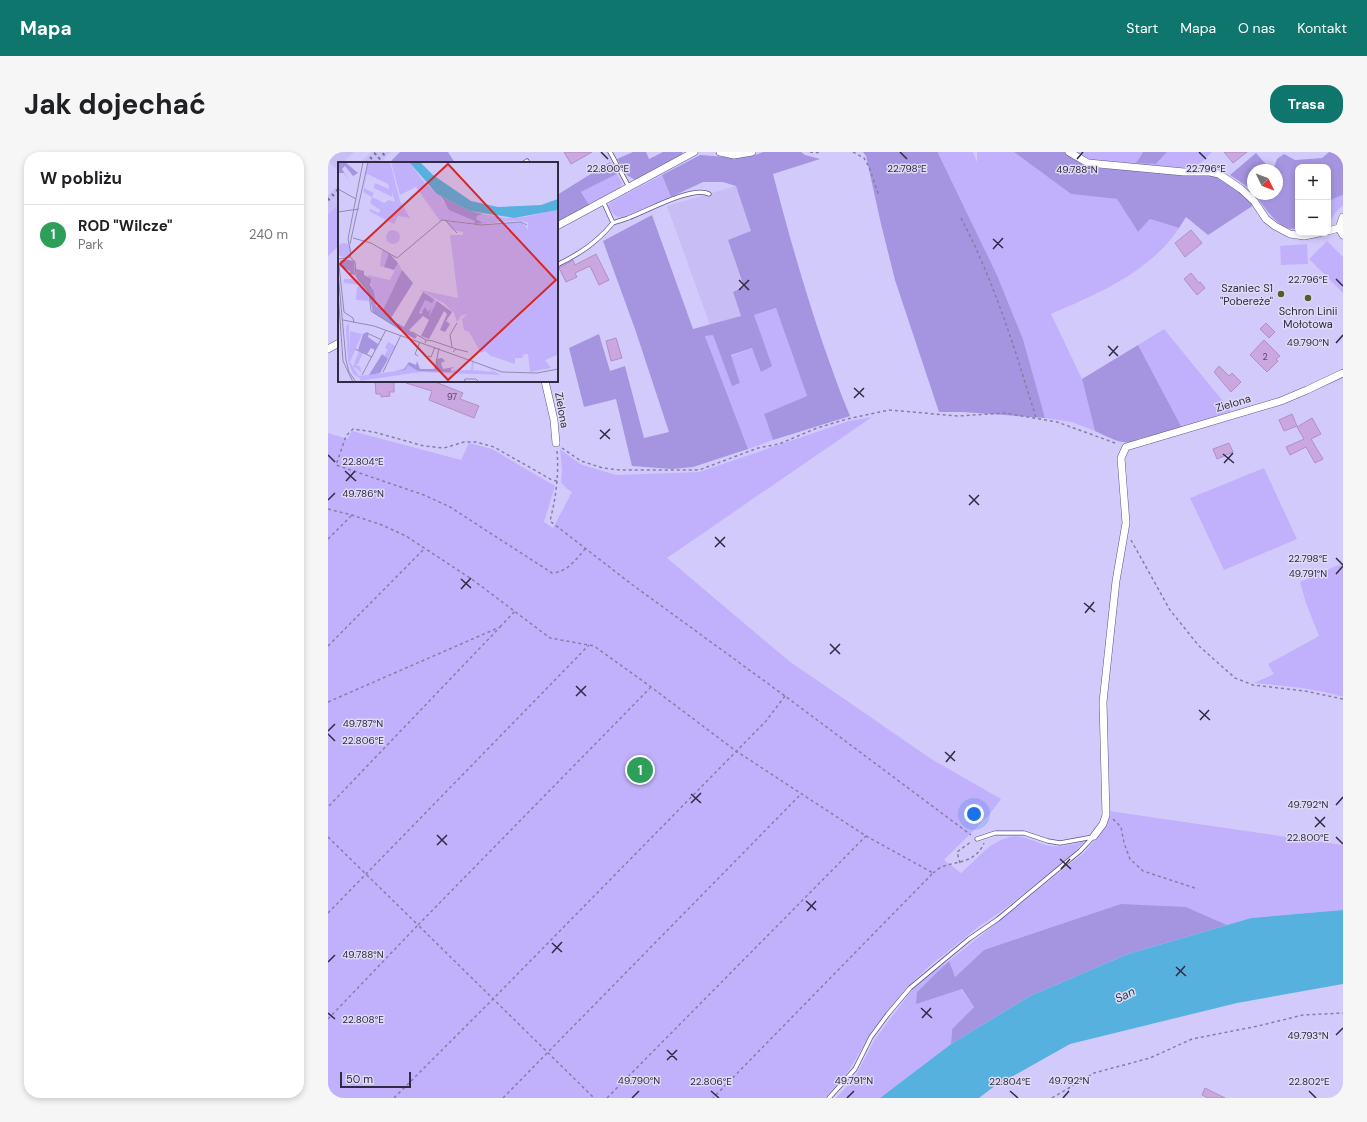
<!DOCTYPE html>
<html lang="pl">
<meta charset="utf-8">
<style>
body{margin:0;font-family:"DM Sans",sans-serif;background:#f6f6f6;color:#202124}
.controls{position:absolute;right:12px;top:12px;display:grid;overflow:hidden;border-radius:8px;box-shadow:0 2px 6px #0003}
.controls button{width:36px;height:36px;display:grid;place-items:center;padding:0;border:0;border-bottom:1px solid #e0e0e0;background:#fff;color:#202124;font:20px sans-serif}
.compass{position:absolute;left:919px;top:12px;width:36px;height:36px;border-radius:50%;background:#fff;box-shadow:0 2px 6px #0003;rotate:133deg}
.scale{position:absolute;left:12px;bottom:10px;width:71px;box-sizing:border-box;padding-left:4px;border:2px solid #302b43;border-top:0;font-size:11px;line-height:14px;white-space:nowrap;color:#302b43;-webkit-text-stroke:3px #dfdbf4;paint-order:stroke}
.you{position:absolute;left:646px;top:662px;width:14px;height:14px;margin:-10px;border:3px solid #fff;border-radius:50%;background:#1a73e8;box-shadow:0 0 0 6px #1a73e833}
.badge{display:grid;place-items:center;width:26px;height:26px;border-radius:50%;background:#0f766e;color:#fff;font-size:13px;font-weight:700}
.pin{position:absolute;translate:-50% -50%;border:2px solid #fff;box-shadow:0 1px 4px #0006}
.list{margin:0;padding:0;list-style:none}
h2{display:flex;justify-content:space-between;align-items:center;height:52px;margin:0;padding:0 16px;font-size:17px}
h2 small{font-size:13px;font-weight:400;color:#757577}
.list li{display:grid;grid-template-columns:26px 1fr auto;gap:12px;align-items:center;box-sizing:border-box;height:60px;padding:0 16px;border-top:1px solid #e0e0e0}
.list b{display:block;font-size:15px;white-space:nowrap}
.list p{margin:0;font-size:13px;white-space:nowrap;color:#757577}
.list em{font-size:13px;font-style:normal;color:#757577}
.map{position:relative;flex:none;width:1015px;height:946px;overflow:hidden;border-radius:16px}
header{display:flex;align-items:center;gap:24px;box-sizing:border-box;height:56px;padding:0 20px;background:#0f766e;color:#fff}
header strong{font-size:19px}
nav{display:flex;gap:22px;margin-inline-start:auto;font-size:14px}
.intro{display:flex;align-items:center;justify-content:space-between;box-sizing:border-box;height:96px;padding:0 24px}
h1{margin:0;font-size:28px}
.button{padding:10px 18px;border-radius:16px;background:#0f766e;color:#fff;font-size:14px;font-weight:700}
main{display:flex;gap:24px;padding:0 24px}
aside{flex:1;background:#fff;border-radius:16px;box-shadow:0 2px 6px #0003}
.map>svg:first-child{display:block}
.built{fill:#c8bdf4}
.green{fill:#c1b1fc}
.forest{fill:#a594e0}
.water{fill:#57b1df}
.building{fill:#cba7df;stroke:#b28ec5}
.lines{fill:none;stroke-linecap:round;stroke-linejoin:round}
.lane-casing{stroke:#61558b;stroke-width:5}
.street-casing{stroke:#61558b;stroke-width:8}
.path{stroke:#857ea3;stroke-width:1.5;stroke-dasharray:3 3;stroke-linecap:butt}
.lane{stroke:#fff;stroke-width:3.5}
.street{stroke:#fff;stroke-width:7}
.rail{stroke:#766f93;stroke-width:3;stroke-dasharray:2 4;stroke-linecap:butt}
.ticks{fill:none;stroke:#302b43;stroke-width:1.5}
.poi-dot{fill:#575b29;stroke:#dfdbf4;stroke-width:1.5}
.labels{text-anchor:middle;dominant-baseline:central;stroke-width:3;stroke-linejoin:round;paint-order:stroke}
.number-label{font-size:9px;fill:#574a6a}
.poi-label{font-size:11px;fill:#302b43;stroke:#dfdbf4;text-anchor:end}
.street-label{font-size:11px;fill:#302b43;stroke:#dfdbf4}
.water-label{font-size:12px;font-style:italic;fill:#163d51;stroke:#dfdbf4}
.inset-road{fill:none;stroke:#928ab2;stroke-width:1}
.view{fill:#d62828;fill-opacity:0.15;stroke:#d62828;stroke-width:2}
.inset-edge{fill:none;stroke:#302b43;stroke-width:2}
.ticks-label{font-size:10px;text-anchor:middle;fill:#302b43;stroke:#dfdbf4;stroke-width:3;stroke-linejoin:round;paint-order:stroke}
</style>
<header>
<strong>Mapa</strong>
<nav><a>Start</a><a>Mapa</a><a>O nas</a><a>Kontakt</a></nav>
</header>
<div class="intro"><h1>Jak dojechać</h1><a class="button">Trasa</a></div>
<main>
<aside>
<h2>W pobliżu<small></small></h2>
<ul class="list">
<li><span class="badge" style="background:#2e9e5b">1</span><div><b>ROD &quot;Wilcze&quot;</b><p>Park</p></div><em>240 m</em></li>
</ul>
</aside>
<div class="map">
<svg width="1015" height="946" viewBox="0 0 1015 946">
<rect width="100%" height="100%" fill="#d3cafc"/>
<path class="built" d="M 0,0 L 26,0 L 15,11 L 11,11 L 11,15 L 9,17 L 0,9 Z
M 43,0 L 63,0 L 52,11 L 32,11 Z
M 11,32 L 11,52 L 0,62 L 0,43 Z
M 408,34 L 423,79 L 400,88 L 416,136 L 405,140 L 413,164 L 382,173 L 339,54 Z"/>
<path class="green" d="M 611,0 L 645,0 L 649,10 L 649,0 L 686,0 L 743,42 L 789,47 L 810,80 L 822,67 L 851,76 C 845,84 839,93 831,100 C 799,130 764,144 723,162 L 754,227 L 767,279 L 744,270 L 717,266 L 695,187 L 669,123 L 610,1 Z
M 749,0 L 815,0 L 810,7 L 828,12 L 839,0 L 884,0 L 867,17 L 764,8 Z
M 289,22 L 294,31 L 292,36 L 261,53 L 253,40 Z
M 334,23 L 343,45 L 295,65 C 287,65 284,62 280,54 L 283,50 Z
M 1015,43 L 1015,53 L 1007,61 L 1000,73 L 1000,49 Z
M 11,52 L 11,94 L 0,104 L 0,62 Z
M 999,89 L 1015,105 L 1015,141 L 981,107 Z
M 979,92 L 980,112 L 953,113 L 952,94 Z
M 448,156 L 479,244 L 436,262 L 445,288 L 420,297 L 377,184 L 385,182 L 404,233 L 412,231 L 403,204 L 424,196 L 426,163 Z
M 836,177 L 903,259 L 854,276 L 810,193 Z
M 544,265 L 339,406 L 461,509 L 605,608 L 673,647 L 661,663 L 616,708 L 633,721 C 647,709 662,689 682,685 C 696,681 710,693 724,694 C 735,695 746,692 757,689 L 741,705 L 679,755 L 649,776 L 605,811 L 578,836 L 546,876 L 522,917 L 497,946 L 0,946 L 0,281 L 20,287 L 24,279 L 133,308 L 141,291 L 164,297 L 227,334 L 216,370 L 225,376 L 244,340 L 238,336 L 233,330 L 234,319 L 232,297 L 252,312 L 288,323 L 371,320 L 521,269 Z
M 936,316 L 969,387 L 896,418 L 862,346 Z
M 1015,411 L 1015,545 C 986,536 956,534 926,531 L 946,522 L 940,512 L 991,484 L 978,451 L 972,430 Z
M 781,659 L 1015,693 L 1015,758 L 923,766 L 899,773 L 858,755 L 656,798 L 627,825 L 620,809 L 588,851 L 633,837 L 646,855 L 624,877 L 623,892 L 552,946 L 508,946 L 526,927 L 547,887 L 584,838 L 600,822 L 621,809 L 757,700 C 769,686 776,678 781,659 Z"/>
<path class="forest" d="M 72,0 L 120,0 L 127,11 L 61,11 Z
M 305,0 L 318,0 L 321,7 L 335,0 L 354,0 L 355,3 L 307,28 L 299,23 L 289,7 Z
M 435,0 L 473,0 L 477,3 L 492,7 L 445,22 C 460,80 476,136 495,192 C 504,217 512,241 522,264 L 445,288 L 436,262 L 479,244 L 448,156 L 426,163 L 444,214 L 433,220 L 424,196 L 403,203 L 412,231 L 404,234 L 385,183 L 377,184 L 420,297 L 365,315 L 344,317 L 304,314 L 288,247 L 256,255 L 241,196 L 271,182 L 282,219 L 297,214 L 316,286 L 341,280 L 307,177 L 275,89 L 324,63 L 365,177 L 413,164 L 405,140 L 416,135 L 400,88 L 423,79 L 408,34 L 395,30 L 375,30 L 343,45 L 334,23 L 372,3 L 399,5 L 425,4 Z
M 535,0 L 611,0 L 610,1 L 669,123 L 695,187 L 717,266 L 635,260 L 611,260 L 567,128 L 553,72 L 538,4 Z
M 686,0 L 737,0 L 755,13 L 767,16 L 885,22 L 902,31 L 926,53 L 880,83 L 858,65 L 851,76 L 822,67 L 810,80 L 789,47 L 743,42 Z
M 815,0 L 839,0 L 828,12 L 808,11 Z
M 1001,0 L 1015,0 L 1015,43 L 1000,49 L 1000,15 L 970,15 L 970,76 C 951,82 937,54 926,42 L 949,42 L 949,18 L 945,18 L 949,7 L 956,2 L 967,8 L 994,6 Z
M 928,1 L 943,18 L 925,18 L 925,41 L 921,36 L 902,23 Z
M 282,10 L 289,22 L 253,40 L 261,53 L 229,70 L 229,43 Z
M 810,193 L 854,276 L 810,287 C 797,296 781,285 767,279 L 754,227 Z
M 793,752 L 858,755 L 899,773 L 800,802 L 702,844 L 623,892 L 624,877 L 646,855 L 634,837 L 588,852 L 589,840 L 621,809 L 627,825 L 656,798 Z"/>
<path class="water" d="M 1015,758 L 1015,832 L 909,851 L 742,892 L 664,936 L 651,946 L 552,946 L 623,892 L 702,844 L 800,802 L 923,766 Z"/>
<path class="building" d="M 236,0 L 264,0 L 243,12 Z
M 896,0 L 919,0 L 905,11 Z
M 863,78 L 874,91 L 857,105 L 847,91 Z
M 268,102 L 281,128 L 271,133 L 262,114 L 247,121 L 249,125 L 238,130 L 231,116 L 245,108 L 247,113 Z
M 863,121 L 871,131 L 872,130 L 877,136 L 869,143 L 856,127 Z
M 938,171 L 947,180 L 941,186 L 932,177 Z
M 288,186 L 294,206 L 283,209 L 278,189 Z
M 936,188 L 952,204 L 948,207 L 950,209 L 939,220 L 922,203 Z
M 891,214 L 901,224 L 904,221 L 913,230 L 903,240 L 886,220 Z
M 47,229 L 66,229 L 66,240 L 61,240 L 62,244 L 53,245 L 53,242 L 48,242 Z
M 79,229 L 105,229 L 135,241 L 132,247 L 151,254 L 146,266 L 101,248 L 104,239 L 78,231 Z
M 964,262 L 969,274 L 956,279 L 951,268 Z
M 984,266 L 993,282 L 983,287 L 995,307 L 987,311 L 978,295 L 962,303 L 958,295 L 976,287 L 969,275 Z
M 901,291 L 905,300 L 889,307 L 885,297 Z
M 877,936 L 897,946 L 880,946 L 874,943 Z"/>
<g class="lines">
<defs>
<path id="lane" d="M 282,0 L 301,35
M 196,11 L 199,9
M 285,71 C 290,69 295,68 300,66 C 317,60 365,33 381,42
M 229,113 C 253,101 268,91 285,71 L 275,49
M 649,687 L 667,681 L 696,681 L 720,689 L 732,691 L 765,685
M 501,946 L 527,917 L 543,885 L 560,862 L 582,836 L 641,787 L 670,767 L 752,699 L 766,684"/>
<path id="street" d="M 392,0 L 406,3 L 424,0
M 741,0 L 760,11 L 856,20 L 882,20 L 891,22 L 913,37 L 926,49 L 938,67 L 947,74 L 962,82 L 976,84 L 991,81
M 1015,65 L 1011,76 L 1015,83
M 229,74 L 366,0
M 1000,79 L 1011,76
M 0,197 L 11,191
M 217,229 L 226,268 L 228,291
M 766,684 L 775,672 L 778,663 L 775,550 L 788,429 L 798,371 L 793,306 L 798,295 L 953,249 L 979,238 L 1015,221"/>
</defs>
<use href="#lane" class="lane-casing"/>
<use href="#street" class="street-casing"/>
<path class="path" d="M 482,0 L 487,1 L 492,0
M 525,0 L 536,6 L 541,15 L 551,44
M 633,66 C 666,129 687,197 708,266
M 234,296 L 253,309 L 275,316 L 292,318 L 371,318 L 430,296 L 451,292 L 489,276 L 519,267 L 561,258 L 630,264 L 677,261 L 729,270 L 790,292
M 229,299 C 231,323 228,345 222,369 L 302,431 L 457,544 L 643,683
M 229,329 L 224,328 L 166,295 L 148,290 L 136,290 L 116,296 L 96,294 L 46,280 L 25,277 L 18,284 L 8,313 L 96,343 L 122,355 L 224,421 C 240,420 248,407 258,396
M 0,357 L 24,363 L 54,373 L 78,384 L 145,428 L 222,486 L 266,494 L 323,535 L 408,599 L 538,684 L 605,721 L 385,946
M 0,387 L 24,363
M 803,388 L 842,458 L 871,494 L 907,526 L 925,533 L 977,539 L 1015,547
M 172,475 L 187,459
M 0,494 L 97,396
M 0,550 L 172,475 L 0,655
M 785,667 L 793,675 L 796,691 L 802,707 L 815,719 L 870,737
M 0,685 L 90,773 L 323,535
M 632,711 L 629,700 L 644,689
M 605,721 C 608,719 612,715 616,714 C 632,709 648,710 656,691
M 0,761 L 261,493
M 0,867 L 90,773 L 266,946
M 66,946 L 165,847 L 438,569 L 457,544
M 175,946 L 473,642
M 279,946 L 538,684
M 724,946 L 766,921 L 822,906 L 864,887 L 930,874 L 975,863 L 1015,861"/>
<use href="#lane" class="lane"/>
<use href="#street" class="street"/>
<path class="rail" d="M 38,11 L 49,0
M 46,11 L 58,0
M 0,48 L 11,37"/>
</g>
<path class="ticks" d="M 273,0 L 280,7M 572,0 L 579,7M 871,0 L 878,7M 749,7 L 755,0M 665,87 L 675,96M 665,97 L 675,86M 1008,127 L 1015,134M 411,128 L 421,138M 411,138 L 421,128M 1008,191 L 1015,183M 780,194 L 790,204M 781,204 L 790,194M 526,236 L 536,245M 526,246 L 536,236M 272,278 L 282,287M 272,287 L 282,277M 895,302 L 906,311M 0,303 L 7,310M 896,311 L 905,301M 17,319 L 28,329M 18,329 L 27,319M 641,343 L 651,353M 0,348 L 7,341M 641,353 L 651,343M 387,385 L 397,395M 387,395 L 397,385M 1008,406 L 1015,413M 1008,422 L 1015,414M 133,427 L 143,436M 133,437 L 143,426M 756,451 L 767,460M 757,461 L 766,450M 502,492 L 512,502M 502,502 L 512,492M 248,534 L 258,544M 248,544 L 258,534M 871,558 L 882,568M 872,568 L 881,558M 0,579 L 7,572M 0,582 L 7,589M 617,600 L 627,609M 618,610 L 627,599M 363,642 L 373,651M 363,651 L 373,641M 1008,653 L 1015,645M 987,665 L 997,675M 987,675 L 997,665M 109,683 L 119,693M 1008,685 L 1015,692M 109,693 L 119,683M 732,707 L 743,717M 733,717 L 742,707M 478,749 L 488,758M 479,759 L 488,749M 224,791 L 234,800M 224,801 L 234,790M 0,810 L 7,803M 848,815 L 858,824M 848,824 L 857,814M 593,856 L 604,866M 0,861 L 7,867M 594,866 L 603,856M 1008,883 L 1015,876M 339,898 L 349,908M 339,908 L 349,898M 383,939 L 391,946M 682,939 L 690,946M 981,939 L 988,946M 304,946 L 311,939M 519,946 L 526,939M 735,946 L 741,939"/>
<g class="poi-dot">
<circle cx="953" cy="142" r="4"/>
<circle cx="980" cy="146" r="4"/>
</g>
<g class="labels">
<g class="number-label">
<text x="937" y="205">2</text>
<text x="124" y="245">97</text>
</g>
<g class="poi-label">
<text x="945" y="136">Szaniec S1<tspan x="945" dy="13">"Pobereże"</tspan></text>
<text x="980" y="159" text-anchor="middle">Schron Linii<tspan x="980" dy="13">Mołotowa</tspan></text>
</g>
<g class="street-label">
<text transform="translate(905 251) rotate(-17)">Zielona</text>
<text transform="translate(234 258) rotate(80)">Zielona</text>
</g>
<g class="water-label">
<text transform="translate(797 843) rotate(-26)">San</text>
</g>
</g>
<g transform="translate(10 10)">
<rect width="220" height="220" fill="#d3cafc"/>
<path d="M 30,0 L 52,0 L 62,39 L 72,56 L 60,54 L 56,62 L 31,49 L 32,47 L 41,51 L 42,48 L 32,41 L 34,35 L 25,30 ZM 29,12 L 50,22 L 51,27 L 37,21 L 36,26 L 54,35 L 54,30 L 57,40 L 51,38 L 46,41 L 34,35 L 36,31 L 26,26 ZM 53,0 L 71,0 L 87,21 L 103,34 L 105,40 L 137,59 L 144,61 L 138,57 L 139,54 L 145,52 L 169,56 L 186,55 L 220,48 L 220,189 L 219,193 L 207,198 L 213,206 L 192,210 L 190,192 L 186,192 L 184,196 L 177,196 L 177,202 L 153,194 L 147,189 L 143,191 L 131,170 L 126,168 L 124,157 L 129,152 L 123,154 L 119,160 L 116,151 L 107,142 L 82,128 L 120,136 L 112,73 L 125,73 L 125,70 L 115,68 L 108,59 L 138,63 L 184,60 L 190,67 L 190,61 L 184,59 L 160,60 L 143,63 L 109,58 L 102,59 L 78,25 L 62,33 ZM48 75a7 7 0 1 1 14 0a7 7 0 1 1-14 0ZM-1 88a7 7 0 1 1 14 0a7 7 0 1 1-14 0ZM 44,88 L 51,91 L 46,105 L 42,104 ZM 60,101 L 64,108 L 45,148 L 42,148 L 42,144 L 38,145 L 36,129 L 29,113 L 52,118 ZM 6,117 L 20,117 L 30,130 L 31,139 L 18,138 L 19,125 L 23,125 L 24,123 L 6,121 L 5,125 ZM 96,137 L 99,139 L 91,156 L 93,147 L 90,150 L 80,150 L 87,138 L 93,140 ZM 11,161 L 11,188 L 12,169 L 24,172 L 12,200 L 21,214 L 67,208 L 70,203 L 81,209 L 133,208 L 134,198 L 136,199 L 135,208 L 156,210 L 143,202 L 163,213 L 82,210 L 21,219 L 23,217 L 15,212 L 10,199 L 8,165 ZM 50,180 L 58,184 L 50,197 L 46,195 L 49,189 L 45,192 L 50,188 L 47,186 ZM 21,189 L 25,191 L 20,202 L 17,202 L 22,205 L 24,211 L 15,204 Z" fill="#c1b1fc" fill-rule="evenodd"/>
<path d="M 7,0 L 20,11 L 15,14 L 7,4 L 4,7 L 12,20 L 6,11 L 0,11 L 0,1 ZM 103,34 L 132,49 L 145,52 L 139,54 L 138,57 L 145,61 L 136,62 L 137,59 L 111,48 ZM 51,91 L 60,101 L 56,108 L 46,105 ZM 6,97 L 16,99 L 17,113 L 12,112 L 12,109 L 2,104 L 2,99 ZM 18,107 L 26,109 L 26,113 L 33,117 L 32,123 L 36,129 L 38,145 L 43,143 L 41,146 L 45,148 L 64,108 L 75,121 L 53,156 L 59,165 L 35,151 L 31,131 L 19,115 ZM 85,130 L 96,137 L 94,141 L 87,138 L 81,150 L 83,152 L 87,145 L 90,150 L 93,146 L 91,155 L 99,139 L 114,150 L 108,159 L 112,162 L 107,170 L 102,168 L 109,152 L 106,149 L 91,177 L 83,174 L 91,158 L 85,154 L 71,168 L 79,174 L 77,177 L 60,167 L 59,161 L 66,165 ZM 29,170 L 31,171 L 30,175 L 40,182 L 37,188 L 33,186 L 29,192 L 20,188 L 25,172 ZM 44,192 L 50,197 L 42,211 L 31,213 ZM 104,196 L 107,199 L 103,201 L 105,207 L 116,205 L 113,207 L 113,210 L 80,209 L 70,203 L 67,208 L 57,209 L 66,207 L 71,200 L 78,203 L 79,199 L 82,207 L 96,207 L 99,197 Z" fill="#a594e0"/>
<path d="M 71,0 L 82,0 L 95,13 L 133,39 L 160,45 L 203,43 L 220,37 L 220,48 L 176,56 L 132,49 L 99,32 Z" fill="#57b1df"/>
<path class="inset-road" d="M 0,27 L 18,37M 0,50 L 21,47M 108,59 L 119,71M 15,76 L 33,81 L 59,96 L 104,58 L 143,63 L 183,60 L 189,63M 12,82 L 30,0M 0,94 L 6,150 L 15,156 L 16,161M 12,95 L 17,100 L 18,114 L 31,130 L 33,149 L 66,170 L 69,175M 1,97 L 12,95 L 13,92 L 10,77 L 25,0M 0,111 L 8,198 L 11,210 L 18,220M 0,130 L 5,199 L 15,220M 5,158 L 36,164 L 164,210 L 199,211 L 220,207M 74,170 L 88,178M 31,172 L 44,178M 87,181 L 88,178 L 95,179 L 118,187 L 115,190M 114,185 L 112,173 L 119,161M 17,187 L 34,195M 118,187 L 130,190M 80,194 L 77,192 L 82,180M 90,194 L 93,195 L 97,185M 98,201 L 101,186M 45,210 L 63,173M 24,213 L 48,168M 126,220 L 127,217 L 138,217 L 141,220"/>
<path class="view" d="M 110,2 L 218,118 L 110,218 L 2,102 Z"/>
<rect width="220" height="220" class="inset-edge"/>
</g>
<g class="ticks-label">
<text x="280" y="20">22.800°E</text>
<text x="878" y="20">22.796°E</text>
<text x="579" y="20">22.798°E</text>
<text x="749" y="21">49.788°N</text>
<text x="980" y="131">22.796°E</text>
<text x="980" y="194">49.790°N</text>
<text x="35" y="313">22.804°E</text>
<text x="35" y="345">49.786°N</text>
<text x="980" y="410">22.798°E</text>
<text x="980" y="425">49.791°N</text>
<text x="35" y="575">49.787°N</text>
<text x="35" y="592">22.806°E</text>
<text x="980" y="656">49.792°N</text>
<text x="980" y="689">22.800°E</text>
<text x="35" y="806">49.788°N</text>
<text x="35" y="871">22.808°E</text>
<text x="980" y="887">49.793°N</text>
<text x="311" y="932">49.790°N</text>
<text x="526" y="932">49.791°N</text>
<text x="741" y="932">49.792°N</text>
<text x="383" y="933">22.806°E</text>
<text x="682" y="933">22.804°E</text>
<text x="981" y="933">22.802°E</text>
</g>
</svg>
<div class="controls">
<button>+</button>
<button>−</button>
</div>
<svg class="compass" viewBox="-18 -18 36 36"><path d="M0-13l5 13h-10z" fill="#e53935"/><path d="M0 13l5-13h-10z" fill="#757577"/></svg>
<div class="scale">50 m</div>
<div class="you"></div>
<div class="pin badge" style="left:312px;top:618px;background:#2e9e5b">1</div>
</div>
</main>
